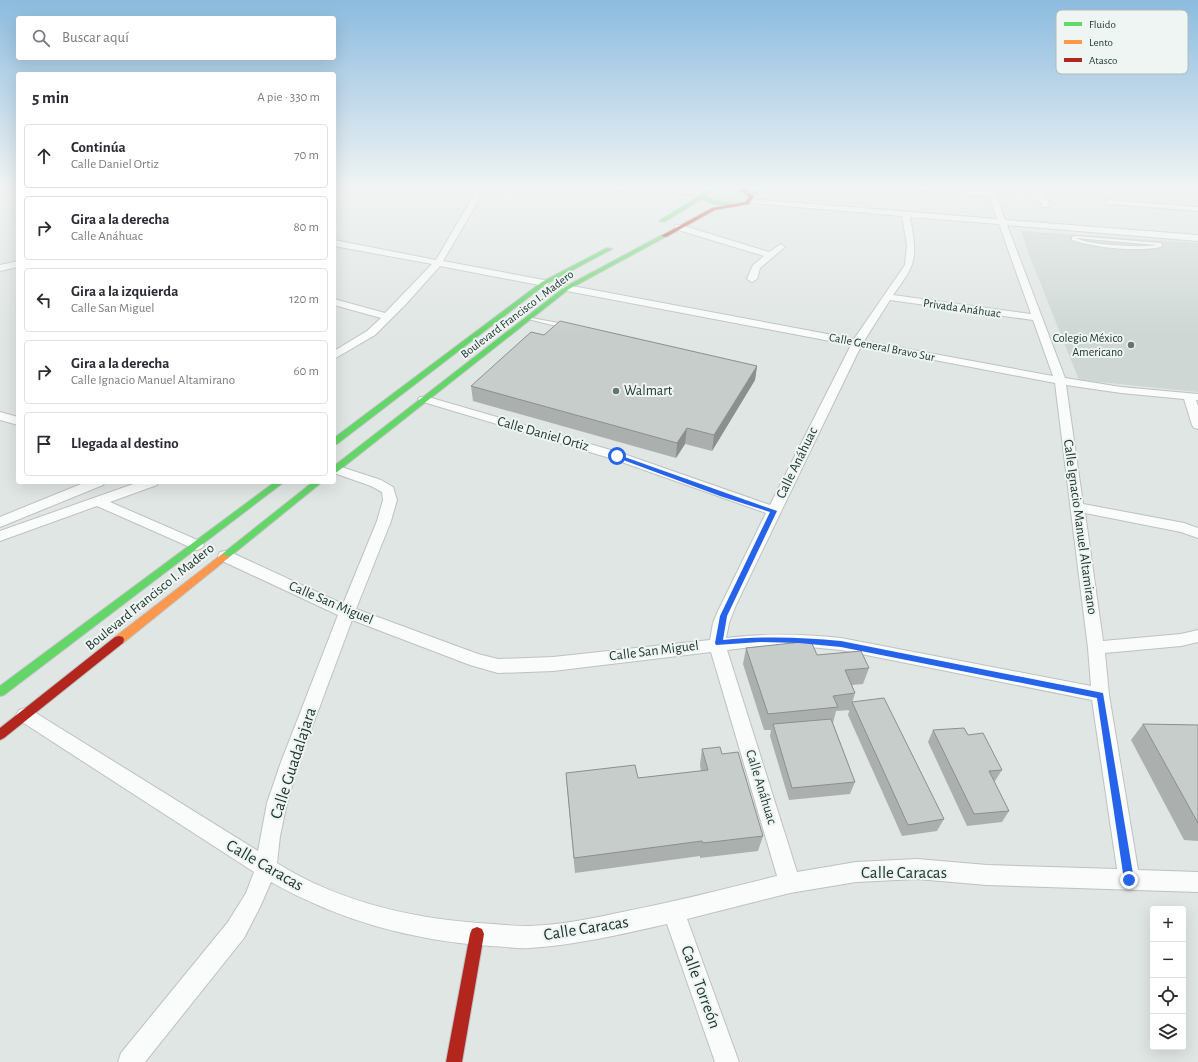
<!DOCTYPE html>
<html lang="es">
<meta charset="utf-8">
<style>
body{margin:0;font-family:"Alegreya Sans",sans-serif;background:#f2f2f3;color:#2b2b33}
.controls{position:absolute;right:12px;bottom:12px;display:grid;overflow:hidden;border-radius:4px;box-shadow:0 4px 16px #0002}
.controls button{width:36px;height:36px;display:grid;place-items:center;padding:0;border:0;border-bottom:1px solid #e1e1e2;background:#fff;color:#2b2b33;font:20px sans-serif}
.stop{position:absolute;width:12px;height:12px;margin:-9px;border:3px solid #2563eb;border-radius:50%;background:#fff}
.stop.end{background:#2563eb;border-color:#fff;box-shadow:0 1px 4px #0008}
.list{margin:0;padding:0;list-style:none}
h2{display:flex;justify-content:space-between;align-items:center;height:52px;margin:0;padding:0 16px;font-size:17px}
h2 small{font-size:13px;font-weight:400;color:#7c7c81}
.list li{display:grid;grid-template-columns:26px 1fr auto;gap:12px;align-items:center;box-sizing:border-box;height:64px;margin:0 8px 8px;padding:0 8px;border:1px solid #e1e1e2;border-radius:4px}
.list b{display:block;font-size:15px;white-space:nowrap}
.list p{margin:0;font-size:13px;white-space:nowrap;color:#7c7c81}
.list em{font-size:13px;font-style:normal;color:#7c7c81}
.icon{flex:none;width:22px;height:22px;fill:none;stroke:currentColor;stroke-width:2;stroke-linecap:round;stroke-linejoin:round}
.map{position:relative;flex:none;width:1198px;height:1062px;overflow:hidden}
.search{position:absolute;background:#fff;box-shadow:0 4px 16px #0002;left:16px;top:16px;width:320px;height:44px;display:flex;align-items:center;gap:10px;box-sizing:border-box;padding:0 14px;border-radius:4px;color:#7c7c81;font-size:15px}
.panel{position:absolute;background:#fff;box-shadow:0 4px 16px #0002;left:16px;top:72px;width:320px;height:412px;border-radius:4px}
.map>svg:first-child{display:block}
.built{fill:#ced7d4}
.green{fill:#c9dfd2}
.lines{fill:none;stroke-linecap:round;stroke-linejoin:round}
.lane-casing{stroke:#bdc2c1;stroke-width:2}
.street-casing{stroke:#bdc2c1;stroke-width:2}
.fast-casing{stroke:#bdc3c1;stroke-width:2}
.slow-casing{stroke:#bdc3c1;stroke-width:2}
.jam-casing{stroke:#bdc3c1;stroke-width:2}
.lane{fill:#fafbfb;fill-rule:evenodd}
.street{fill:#fafbfb;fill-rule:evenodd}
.fast{fill:#63d668;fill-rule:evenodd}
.slow{fill:#ff974d;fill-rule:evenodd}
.jam{fill:#b3261e;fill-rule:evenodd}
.wall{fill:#abb0af}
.shaded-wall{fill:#8b908e}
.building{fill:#c7cdcb;stroke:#8b908e}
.route{fill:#2563eb}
.poi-dot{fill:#637471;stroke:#eef5f2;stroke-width:1.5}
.labels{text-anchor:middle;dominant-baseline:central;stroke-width:4;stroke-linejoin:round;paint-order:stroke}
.far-street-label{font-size:12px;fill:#203733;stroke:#eef5f2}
.far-poi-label{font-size:12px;fill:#203733;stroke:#eef5f2;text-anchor:end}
.poi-label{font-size:14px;fill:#203733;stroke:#eef5f2;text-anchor:start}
.street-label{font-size:14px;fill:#203733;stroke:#eef5f2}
.near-street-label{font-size:17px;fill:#203733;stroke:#eef5f2}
.key{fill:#eef5f2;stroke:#b0bcb9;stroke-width:1}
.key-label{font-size:11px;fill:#203733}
</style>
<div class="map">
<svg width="1198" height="1062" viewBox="0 0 1198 1062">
<rect width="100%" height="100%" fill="#e0e6e4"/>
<path class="built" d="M 1021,231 L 1198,243 L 1198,392 L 1079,380 L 1031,260 Z"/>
<path class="green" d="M 719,191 L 737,192 L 746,198 L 745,200 L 732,204 L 710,198 L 711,194 Z"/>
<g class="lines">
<defs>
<path id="lane" d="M 1076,236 L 1160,243 L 1162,244 L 1161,247 C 1136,252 1096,248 1072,240 L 1072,237 ZM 1076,238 L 1157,245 C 1140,248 1089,245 1076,238 Z
M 526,317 L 564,324 L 567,326 L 564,328 L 528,319 L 526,319 Z"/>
<path id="street" d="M 479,186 L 487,186 L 443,261 L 544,280 L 549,283 L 547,285 L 544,286 L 440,266 L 406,304 L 375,335 L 334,359 L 334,351 L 367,331 L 381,318 L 334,305 L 334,299 L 385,313 L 432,264 L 334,246 L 334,240 L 436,260 Z
M 570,186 L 612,186 L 703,191 L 707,193 L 703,195 L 574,188 Z
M 888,186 L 918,186 L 987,191 L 985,186 L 993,186 L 1005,220 L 1198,235 L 1198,241 L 1007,225 L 1065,378 L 1121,387 L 1198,394 L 1198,400 L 1196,400 L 1198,406 L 1198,429 L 1194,428 L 1192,425 L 1184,399 L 1121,393 L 1066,385 L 1083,504 L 1184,523 L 1198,528 L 1198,538 L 1181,532 L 1085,513 L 1103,641 L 1181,634 L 1198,630 L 1198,642 L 1181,646 L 1105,653 L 1109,695 L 1138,870 L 1198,872 L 1198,892 L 987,885 L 917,879 L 856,882 L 790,893 L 687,919 L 739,1062 L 715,1062 L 667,924 C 622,934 576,945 530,948 C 517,949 503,946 490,946 C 414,941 338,920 271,882 L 260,907 L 244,938 L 145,1062 L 118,1062 L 121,1053 L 228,922 L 246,893 L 254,872 L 19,720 L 16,715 L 19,710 L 25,708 L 31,710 L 258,851 L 267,803 L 281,762 L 338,615 L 220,560 L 218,556 L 220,552 L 225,551 L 230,552 L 343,604 L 377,521 L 383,500 L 382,492 L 371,486 L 334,473 L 335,465 L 381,480 L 393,487 L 397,500 L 391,521 L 356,609 L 478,654 L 498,659 L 553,657 L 710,640 L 713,623 L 718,611 L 766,513 L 613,459 L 420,401 L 418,399 L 420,397 L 428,397 L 621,453 L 770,505 L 851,345 L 567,291 L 562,288 L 567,285 L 854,339 L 905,265 L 907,245 L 902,216 L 750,203 L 746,201 L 750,199 L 997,219 L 989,196 L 892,188 ZM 910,217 L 999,224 L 1031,314 L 893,295 C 918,262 917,257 910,217 ZM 890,300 L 1033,320 L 1053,376 L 864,341 ZM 861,346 L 1055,383 L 1088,648 L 1091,686 L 841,638 C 801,634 767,633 726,638 L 729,623 L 736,605 ZM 352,620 L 470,665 L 498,673 L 553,671 L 711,652 L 777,876 C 728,888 678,901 627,911 C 595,918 562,925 529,926 C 517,926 505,925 493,924 C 419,920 340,903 277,863 L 280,836 L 287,803 L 299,762 ZM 760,646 L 799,646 L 841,650 L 1092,700 L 1117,869 L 987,865 L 917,859 L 856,862 L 797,872 L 727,650 Z
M 1032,186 L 1040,186 L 1050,205 L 1049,207 L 1043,207 Z
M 1107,200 L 1198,207 L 1198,211 L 1110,204 L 1107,204 Z
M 675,225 L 681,225 L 769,252 L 781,244 L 785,247 L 760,268 L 757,279 L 752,282 L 747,279 L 753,265 L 764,256 L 675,229 Z
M 18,261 L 18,267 L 0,271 L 0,265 Z
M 0,412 L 18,417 L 18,425 L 0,420 Z
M 86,482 L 105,482 L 103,485 L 0,527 L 0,517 Z
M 139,482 L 159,482 L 157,485 L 110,502 L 202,542 L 204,545 L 202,548 L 197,550 L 192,548 L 97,506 L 0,541 L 0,531 Z"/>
<path id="fast" d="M 720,186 L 733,186 L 745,190 L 743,191 L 722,188 L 706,194 L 706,197 C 717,202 726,201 734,205 L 734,206 L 714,204 L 702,199 L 664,222 L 659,221 L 701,195 L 701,192 Z
M 765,186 L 770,186 L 753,196 L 749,195 Z
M 662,235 L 667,236 L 569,289 L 337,472 L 334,473 L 334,466 L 565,287 Z
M 607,248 L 612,249 L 546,284 L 337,444 L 334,444 L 334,438 L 542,282 Z
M 275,482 L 284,482 L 4,695 L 0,696 L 0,686 Z
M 313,482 L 322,482 L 227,559 L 221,559 L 219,557 L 221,555 Z"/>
<path id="slow" d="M 224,554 L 229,557 L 227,559 L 123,643 L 119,644 L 115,643 L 114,640 L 115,637 L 221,555 Z"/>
<path id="jam" d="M 741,189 L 745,189 L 754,197 L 749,204 L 715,210 L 666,237 L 661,236 L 712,208 L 745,202 L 749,197 L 741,191 Z
M 119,636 L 123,637 L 124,640 L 123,643 L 4,738 L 0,740 L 0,728 L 115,637 Z
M 477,927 L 482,929 L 484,934 L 462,1062 L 446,1062 L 470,934 L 472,929 Z"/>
</defs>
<use href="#lane" class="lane-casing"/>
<use href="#street" class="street-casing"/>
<use href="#fast" class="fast-casing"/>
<use href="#slow" class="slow-casing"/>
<use href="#jam" class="jam-casing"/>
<use href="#lane" class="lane"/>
<use href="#street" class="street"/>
<use href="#fast" class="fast"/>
<use href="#slow" class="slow"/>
<use href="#jam" class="jam"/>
</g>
<path class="wall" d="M 544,335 L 757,366 L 755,380 L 712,451 L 685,444 L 676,458 L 473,401 L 471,386 Z
M 746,648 L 817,655 L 869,668 L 863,684 L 852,685 L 855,693 L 850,710 L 836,711 L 833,723 L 855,782 L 850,794 L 789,800 L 770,736 L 771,730 L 764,730 L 743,664 Z
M 852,702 L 944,819 L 937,831 L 902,836 L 848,715 Z
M 1143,724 L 1198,725 L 1198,841 L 1184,840 L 1131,740 Z
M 933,730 L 968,735 L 1002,770 L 995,781 L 994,782 L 1009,811 L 1002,822 L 967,826 L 928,742 Z
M 702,749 L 722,754 L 763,836 L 758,851 L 700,858 L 700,856 L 575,873 L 567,788 L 566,773 L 638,778 L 701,771 L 700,765 Z"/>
<path class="shaded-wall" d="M 757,366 L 755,380 L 712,451 L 714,435 Z
M 687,428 L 685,444 L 676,458 L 677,443 Z"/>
<path class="building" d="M 560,321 L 757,366 L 714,435 L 687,428 L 677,443 L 471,386 L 531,332 L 544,335 Z
M 811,641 L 817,655 L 861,651 L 869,668 L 845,670 L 855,693 L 833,696 L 838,707 L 768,714 L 746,648 Z
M 884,698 L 944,819 L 908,825 L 852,702 Z
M 831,719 L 855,782 L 792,788 L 773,724 Z
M 1143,724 L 1198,725 L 1198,823 Z
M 964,728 L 968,735 L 983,733 L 1002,770 L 989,771 L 1009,811 L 974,814 L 933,730 Z
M 720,747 L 722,754 L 738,752 L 763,836 L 703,843 L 702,841 L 574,858 L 566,773 L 635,765 L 638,778 L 708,770 L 702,749 Z"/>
<linearGradient id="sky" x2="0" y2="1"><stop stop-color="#8cbbdf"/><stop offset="0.56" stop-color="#f1f4f3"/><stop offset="1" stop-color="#f1f4f3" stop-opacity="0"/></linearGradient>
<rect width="1198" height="335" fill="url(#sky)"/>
<path class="route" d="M 615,455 L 619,455 L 777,511 L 727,616 L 723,640 C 764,636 800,637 841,641 L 1103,693 L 1134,880 L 1132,883 L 1129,884 L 1125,883 L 1124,880 L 1097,698 L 841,647 L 799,643 L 760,642 L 716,645 L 715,643 L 720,616 L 770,512 L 720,496 L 615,457 Z"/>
<g class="poi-dot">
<circle cx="1131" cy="345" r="4"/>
<circle cx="616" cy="391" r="4"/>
</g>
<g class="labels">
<g class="far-street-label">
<text transform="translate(962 308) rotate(8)">Privada Anáhuac</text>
<text transform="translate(517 314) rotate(-37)">Boulevard Francisco I. Madero</text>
<text transform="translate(882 347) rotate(11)">Calle General Bravo Sur</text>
</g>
<g class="far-poi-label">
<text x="1123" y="338">Colegio México<tspan x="1123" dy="14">Americano</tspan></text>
</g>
<g class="poi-label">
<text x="624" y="391">Walmart</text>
</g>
<g class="street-label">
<text transform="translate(543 434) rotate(16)">Calle Daniel Ortiz</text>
<text transform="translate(797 463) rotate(-64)">Calle Anáhuac</text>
<text transform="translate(1080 527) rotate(82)">Calle Ignacio Manuel Altamirano</text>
<text transform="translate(150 597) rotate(-39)">Boulevard Francisco I. Madero</text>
<text transform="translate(331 603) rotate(23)">Calle San Miguel</text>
<text transform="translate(654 651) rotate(-7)">Calle San Miguel</text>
<text transform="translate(761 787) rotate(73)">Calle Anáhuac</text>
</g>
<g class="near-street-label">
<text transform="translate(293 763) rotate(-72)">Calle Guadalajara</text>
<text transform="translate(265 865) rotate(30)">Calle Caracas</text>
<text x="904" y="872">Calle Caracas</text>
<text transform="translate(586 928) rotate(-9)">Calle Caracas</text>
<text transform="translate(701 987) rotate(70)">Calle Torreón</text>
</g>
</g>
<rect x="1056" y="10" width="132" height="64" rx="6" class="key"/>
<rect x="1064" y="22" width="18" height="4" fill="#63d668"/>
<rect x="1064" y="40" width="18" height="4" fill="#ff974d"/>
<rect x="1064" y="58" width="18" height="4" fill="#b3261e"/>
<g class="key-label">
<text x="1089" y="28">Fluido</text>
<text x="1089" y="46">Lento</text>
<text x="1089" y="64">Atasco</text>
</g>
</svg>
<div class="controls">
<button>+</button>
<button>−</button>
<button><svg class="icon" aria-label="locate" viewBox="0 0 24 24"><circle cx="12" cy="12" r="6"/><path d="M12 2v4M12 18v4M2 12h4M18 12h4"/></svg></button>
<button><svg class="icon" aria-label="layers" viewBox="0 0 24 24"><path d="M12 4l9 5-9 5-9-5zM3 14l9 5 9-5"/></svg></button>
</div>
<div class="stop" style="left:617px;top:456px"></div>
<div class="stop end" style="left:1129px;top:880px"></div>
<div class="search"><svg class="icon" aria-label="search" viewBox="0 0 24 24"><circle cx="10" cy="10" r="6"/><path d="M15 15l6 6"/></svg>Buscar aquí</div>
<section class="panel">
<h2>5 min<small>A pie · 330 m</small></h2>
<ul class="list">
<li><svg class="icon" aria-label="ahead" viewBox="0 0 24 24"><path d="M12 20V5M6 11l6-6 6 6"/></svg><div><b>Continúa</b><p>Calle Daniel Ortiz</p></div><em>70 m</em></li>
<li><svg class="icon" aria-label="right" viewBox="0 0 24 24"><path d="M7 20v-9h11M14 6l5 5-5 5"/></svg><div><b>Gira a la derecha</b><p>Calle Anáhuac</p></div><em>80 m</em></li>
<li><svg class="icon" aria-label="left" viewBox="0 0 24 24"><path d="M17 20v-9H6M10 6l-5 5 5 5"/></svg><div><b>Gira a la izquierda</b><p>Calle San Miguel</p></div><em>120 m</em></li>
<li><svg class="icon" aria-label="right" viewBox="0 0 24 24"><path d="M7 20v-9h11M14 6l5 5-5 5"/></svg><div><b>Gira a la derecha</b><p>Calle Ignacio Manuel Altamirano</p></div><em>60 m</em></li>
<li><svg class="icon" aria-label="arrive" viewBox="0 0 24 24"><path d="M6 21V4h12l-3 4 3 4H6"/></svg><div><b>Llegada al destino</b></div></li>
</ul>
</section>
</div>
